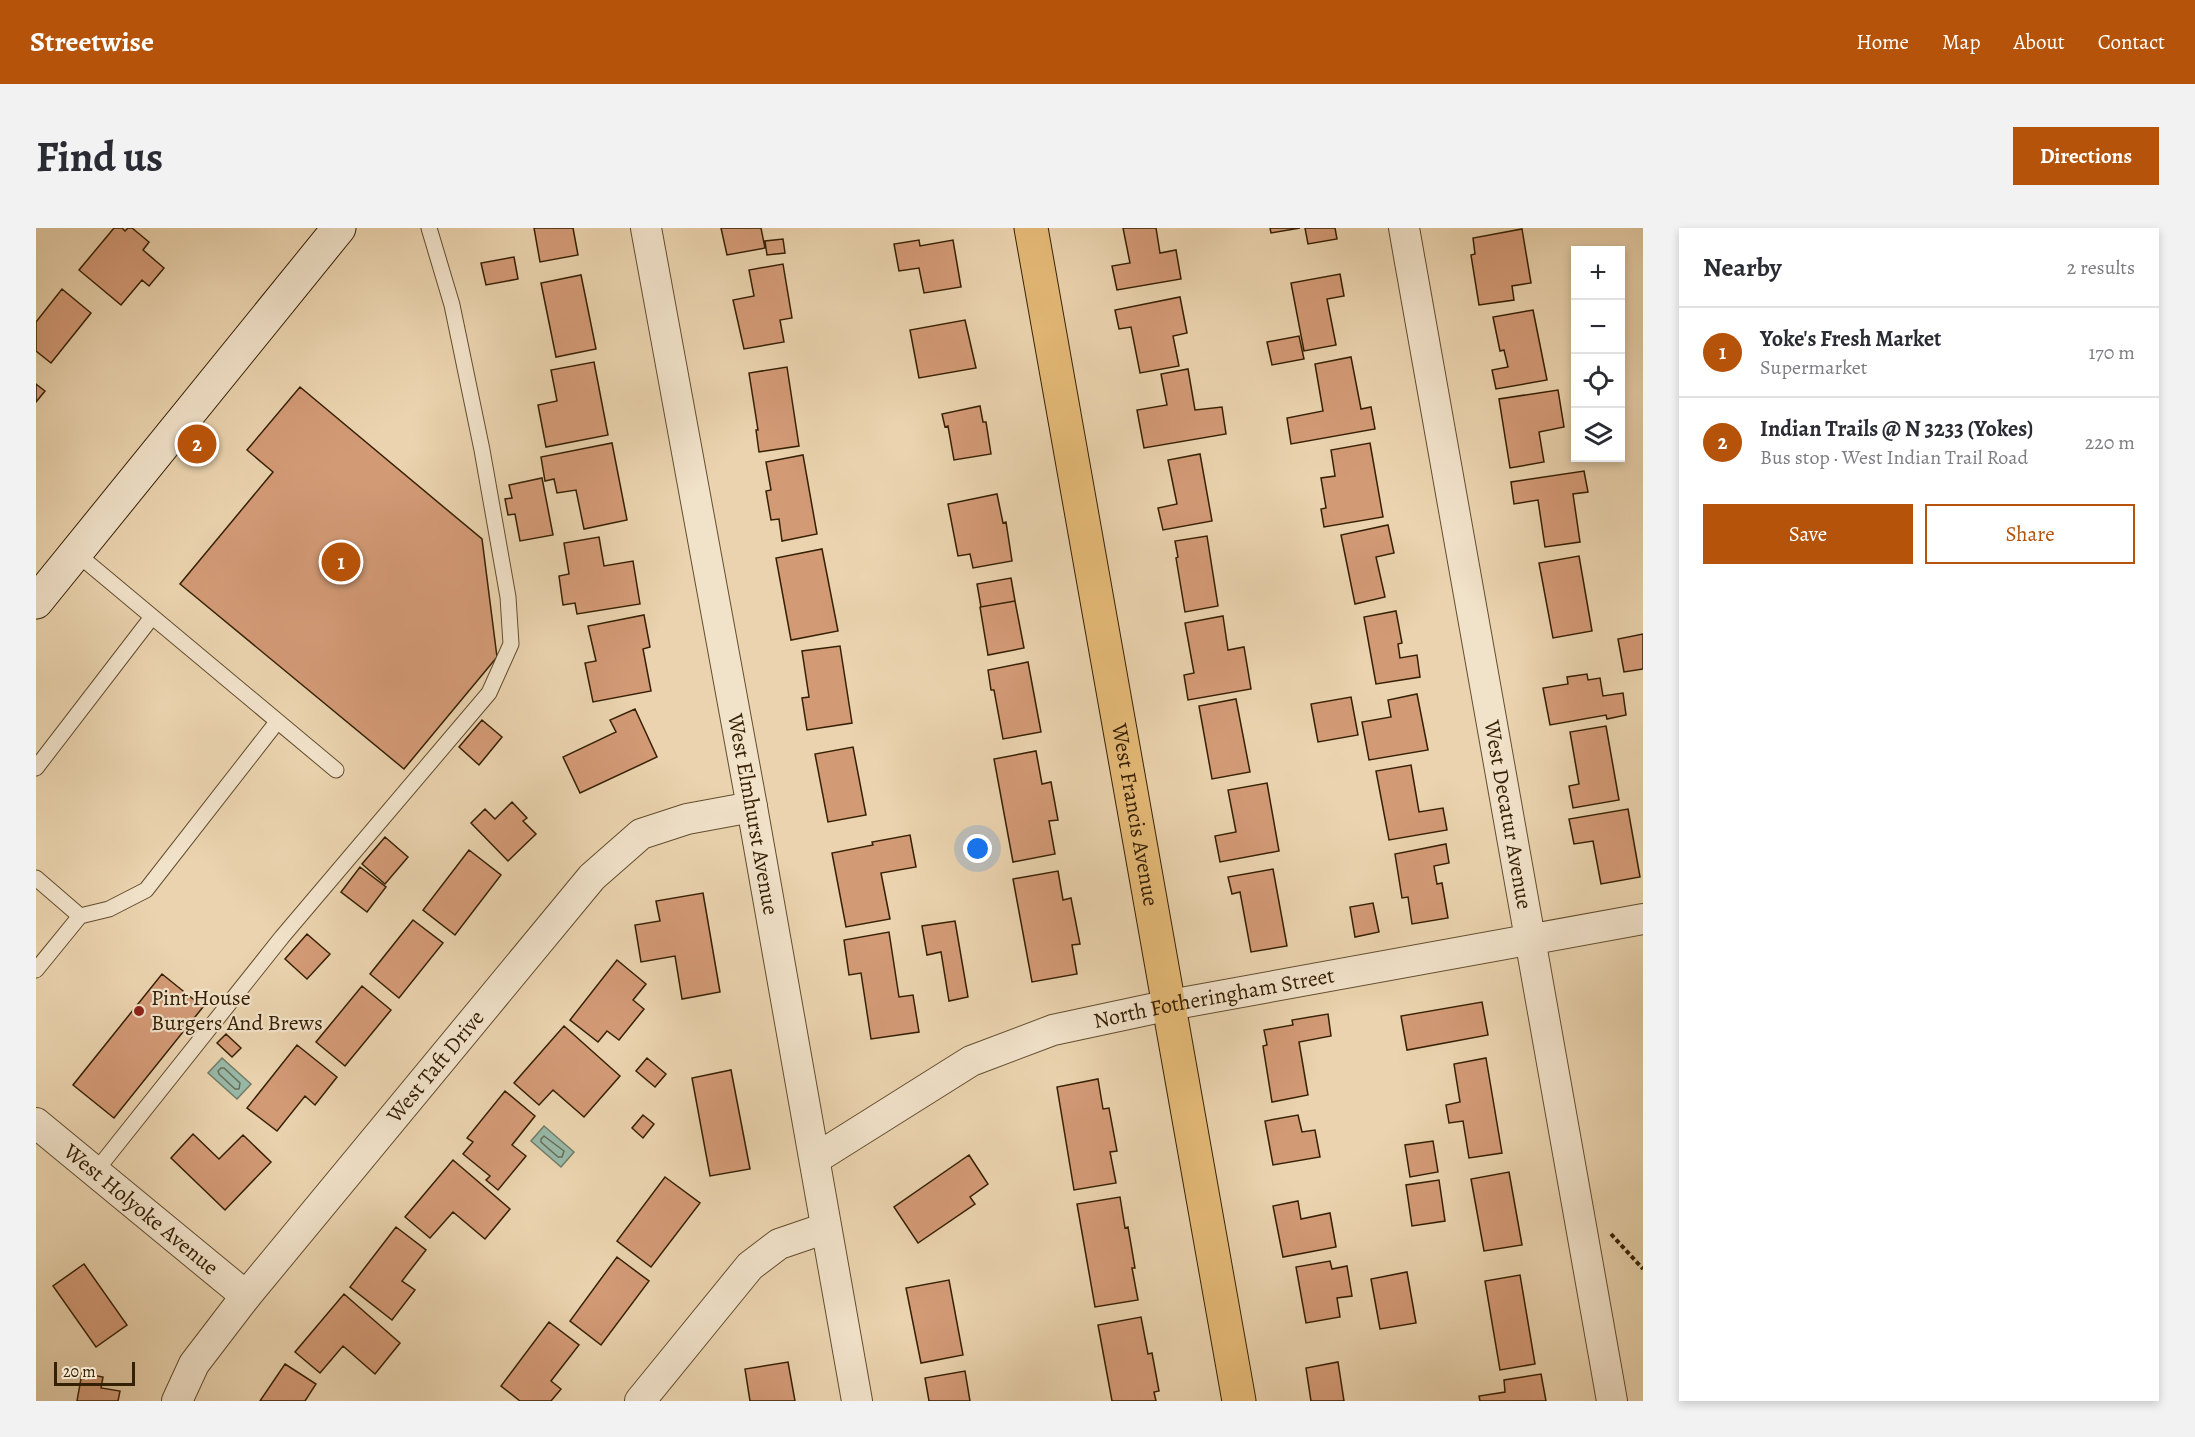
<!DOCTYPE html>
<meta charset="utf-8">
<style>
body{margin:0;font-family:Alegreya,serif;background:#f2f2f3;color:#2b2b33}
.controls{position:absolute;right:18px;top:18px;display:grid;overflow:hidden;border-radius:0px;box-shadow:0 3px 9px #0003}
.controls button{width:54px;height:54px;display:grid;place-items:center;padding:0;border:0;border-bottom:2px solid #e1e1e2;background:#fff;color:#2b2b33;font:30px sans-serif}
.scale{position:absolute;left:18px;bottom:15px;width:81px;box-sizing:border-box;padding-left:6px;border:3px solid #362004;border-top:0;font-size:16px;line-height:21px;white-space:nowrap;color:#362004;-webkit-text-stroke:4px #f1e2ca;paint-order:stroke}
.you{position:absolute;left:942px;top:621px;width:21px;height:21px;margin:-15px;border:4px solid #fff;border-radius:50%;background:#1a73e8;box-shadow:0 0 0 9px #1a73e833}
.badge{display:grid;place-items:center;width:39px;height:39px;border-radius:50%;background:#b45309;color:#fff;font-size:20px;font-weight:700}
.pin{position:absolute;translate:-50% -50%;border:3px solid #fff;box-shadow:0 2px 6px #0006}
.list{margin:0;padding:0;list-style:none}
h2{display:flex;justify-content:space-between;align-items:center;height:78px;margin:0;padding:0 24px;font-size:26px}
h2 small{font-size:20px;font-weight:400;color:#7c7c81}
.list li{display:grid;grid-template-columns:39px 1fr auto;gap:18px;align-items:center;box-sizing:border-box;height:90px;padding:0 24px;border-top:2px solid #e1e1e2}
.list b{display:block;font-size:22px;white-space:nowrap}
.list p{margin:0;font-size:20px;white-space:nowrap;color:#7c7c81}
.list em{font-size:20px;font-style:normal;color:#7c7c81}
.actions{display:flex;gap:12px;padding:18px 24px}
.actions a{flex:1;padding:14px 0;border:2px solid #b45309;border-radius:0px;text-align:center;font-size:21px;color:#b45309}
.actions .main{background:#b45309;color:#fff}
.icon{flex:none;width:33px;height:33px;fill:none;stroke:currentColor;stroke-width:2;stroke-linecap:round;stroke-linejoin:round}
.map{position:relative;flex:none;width:1607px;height:1173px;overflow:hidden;border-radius:0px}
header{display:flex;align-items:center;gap:36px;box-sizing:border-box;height:84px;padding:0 30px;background:#b45309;color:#fff}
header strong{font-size:28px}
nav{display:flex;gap:33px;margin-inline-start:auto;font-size:21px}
.intro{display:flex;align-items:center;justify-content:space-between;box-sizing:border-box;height:144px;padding:0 36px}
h1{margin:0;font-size:42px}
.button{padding:15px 27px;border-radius:0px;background:#b45309;color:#fff;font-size:21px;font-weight:700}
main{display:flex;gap:36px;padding:0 36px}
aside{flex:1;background:#fff;border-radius:0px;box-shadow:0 3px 9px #0003}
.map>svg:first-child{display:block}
.water{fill:#98b8a7;stroke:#717b66;stroke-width:1.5}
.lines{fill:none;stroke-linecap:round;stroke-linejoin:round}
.shore{stroke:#676c56;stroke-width:1.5}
.building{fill:#d39a76;stroke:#362004;stroke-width:1.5}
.lane-casing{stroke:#634d2e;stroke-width:17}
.street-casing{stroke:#634d2e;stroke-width:32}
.secondary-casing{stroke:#362004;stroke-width:35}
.primary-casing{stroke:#362004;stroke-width:35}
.path{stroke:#362004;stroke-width:4;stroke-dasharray:4.5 3;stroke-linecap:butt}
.lane{stroke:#f1e2ca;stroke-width:15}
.street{stroke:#f1e2ca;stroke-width:30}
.secondary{stroke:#f1e2ca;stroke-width:33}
.primary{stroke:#e5ba77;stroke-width:33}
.poi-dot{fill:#8f2418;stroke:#f1e2ca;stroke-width:2}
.labels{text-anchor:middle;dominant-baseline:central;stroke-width:4.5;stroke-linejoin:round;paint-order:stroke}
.street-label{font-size:22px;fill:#362004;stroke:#f1e2ca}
.poi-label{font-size:22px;fill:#362004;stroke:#f1e2ca;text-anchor:start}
</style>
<header>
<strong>Streetwise</strong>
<nav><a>Home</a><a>Map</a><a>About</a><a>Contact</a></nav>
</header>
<div class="intro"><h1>Find us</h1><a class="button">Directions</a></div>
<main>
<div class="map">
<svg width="1607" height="1173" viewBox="0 0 1607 1173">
<rect width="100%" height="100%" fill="#ead3ae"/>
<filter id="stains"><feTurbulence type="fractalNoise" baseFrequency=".00333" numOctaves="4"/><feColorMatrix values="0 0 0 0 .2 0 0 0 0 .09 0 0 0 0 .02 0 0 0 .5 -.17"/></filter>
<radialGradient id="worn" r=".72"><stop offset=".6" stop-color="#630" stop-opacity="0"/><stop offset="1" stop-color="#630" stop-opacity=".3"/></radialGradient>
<path class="water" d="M 186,830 L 215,856 L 201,871 L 172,845 Z
M 508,898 L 538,924 L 525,939 L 495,913 Z"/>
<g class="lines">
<path class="shore" d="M 185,840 L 188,840 L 204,855 L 203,861 L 199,861 L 183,846 L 182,843 Z
M 508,908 L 528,923 L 526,929 L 522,929 L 505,914 L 505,911 Z"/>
</g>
<path class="building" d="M 78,0 L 86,0 L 89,3 L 92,0 L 96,0 L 113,14 L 107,22 L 128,40 L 113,58 L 106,52 L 85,77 L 43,42 Z
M 498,0 L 537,0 L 542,27 L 504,34 Z
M 685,0 L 725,0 L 729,20 L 691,27 Z
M 1087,0 L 1120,0 L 1124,25 L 1140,22 L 1145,51 L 1081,62 L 1076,38 L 1094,35 Z
M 1234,0 L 1264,0 L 1235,5 Z
M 1269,0 L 1299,0 L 1301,11 L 1272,16 Z
M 1486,1 L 1495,55 L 1476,58 L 1478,72 L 1443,77 L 1435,27 L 1439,26 L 1437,10 Z
M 747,11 L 749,25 L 731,27 L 729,13 Z
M 883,12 L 884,18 L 917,12 L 925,59 L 888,65 L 883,40 L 863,43 L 858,16 Z
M 478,29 L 482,51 L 450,57 L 445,35 Z
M 747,36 L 756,90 L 744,92 L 748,114 L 708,121 L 697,72 L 718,68 L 713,42 Z
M 1304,46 L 1308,68 L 1291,71 L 1300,117 L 1268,123 L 1255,55 Z
M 545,47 L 560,121 L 520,129 L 505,55 Z
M 26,61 L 55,85 L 15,135 L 0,123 L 0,94 Z
M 1144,69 L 1151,105 L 1137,108 L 1143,138 L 1104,145 L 1095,99 L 1083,101 L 1079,82 Z
M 1497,82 L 1511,152 L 1460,161 L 1456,142 L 1472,139 L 1468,122 L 1464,123 L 1457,89 Z
M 929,92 L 940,140 L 883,150 L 874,102 Z
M 1263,108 L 1268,131 L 1236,137 L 1231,114 Z
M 1315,129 L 1325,181 L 1335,179 L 1339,201 L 1255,216 L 1251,190 L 1287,183 L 1279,136 Z
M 558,134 L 572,207 L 510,219 L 502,177 L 521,173 L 515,142 Z
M 751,139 L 763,218 L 723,224 L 720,202 L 722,202 L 713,145 Z
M 1152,141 L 1159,182 L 1186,179 L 1190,206 L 1108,220 L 1101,182 L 1131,177 L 1125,146 Z
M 0,156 L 9,163 L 0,174 Z
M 264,159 L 446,311 L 461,429 L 368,541 L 144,356 L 237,244 L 211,222 Z
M 1522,162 L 1528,199 L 1503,204 L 1508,234 L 1474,240 L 1463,171 Z
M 944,178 L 947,194 L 950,194 L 955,226 L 918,232 L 912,198 L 909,199 L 906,186 Z
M 576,215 L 591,292 L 548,301 L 540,262 L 521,265 L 518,251 L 509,253 L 505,229 Z
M 1334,215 L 1347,289 L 1288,299 L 1285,281 L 1290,280 L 1285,250 L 1299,248 L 1295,222 Z
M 1164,226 L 1176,293 L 1127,302 L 1122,280 L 1141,276 L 1132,232 Z
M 767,227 L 781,306 L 746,313 L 743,291 L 735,292 L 730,263 L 735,262 L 730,234 Z
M 1548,243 L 1552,264 L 1537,266 L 1544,314 L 1509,319 L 1502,272 L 1478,276 L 1475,254 Z
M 506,250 L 517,307 L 484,313 L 479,286 L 472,287 L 469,271 L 476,270 L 473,257 Z
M 961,266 L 967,295 L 970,294 L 976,333 L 937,340 L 934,326 L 922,328 L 912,276 Z
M 1352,297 L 1358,325 L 1340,329 L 1349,369 L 1319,376 L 1305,307 Z
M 1171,308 L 1182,378 L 1149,384 L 1140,330 L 1142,329 L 1139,313 Z
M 563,309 L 568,338 L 597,333 L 604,376 L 541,386 L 539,375 L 527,377 L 523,348 L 533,346 L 528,315 Z
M 786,321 L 802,403 L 755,412 L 740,330 Z
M 1543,328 L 1556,403 L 1517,410 L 1503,335 Z
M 975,350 L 979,373 L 945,379 L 941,356 Z
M 979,373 L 988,420 L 952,427 L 944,379 Z
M 1360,383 L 1366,415 L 1362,416 L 1364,430 L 1381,427 L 1384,449 L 1340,456 L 1328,389 Z
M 608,387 L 614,419 L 607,421 L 615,463 L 557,474 L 549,435 L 560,433 L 552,398 Z
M 1187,388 L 1192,422 L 1208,419 L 1215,461 L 1152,472 L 1148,447 L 1158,445 L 1149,395 Z
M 1607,406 L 1607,441 L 1588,444 L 1582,411 Z
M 804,418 L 816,495 L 771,502 L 766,470 L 773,469 L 766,423 Z
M 992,434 L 1005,504 L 967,511 L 958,462 L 955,462 L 952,442 Z
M 1551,446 L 1552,452 L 1564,450 L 1567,468 L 1587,465 L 1590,487 L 1571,491 L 1570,487 L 1514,497 L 1507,460 L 1532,456 L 1531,449 Z
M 1381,466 L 1392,522 L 1333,532 L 1326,494 L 1355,489 L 1352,472 Z
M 1315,469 L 1322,507 L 1282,514 L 1275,476 Z
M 1200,471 L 1214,544 L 1176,551 L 1163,478 Z
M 599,481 L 621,529 L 544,565 L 527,529 L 580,504 L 574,492 Z
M 446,492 L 466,509 L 443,537 L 423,519 Z
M 1570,498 L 1583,572 L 1537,580 L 1533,558 L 1543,556 L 1534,504 Z
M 817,519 L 830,587 L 792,594 L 779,526 Z
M 1000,523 L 1006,556 L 1015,554 L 1022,592 L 1013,593 L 1019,626 L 977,634 L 958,531 Z
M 1375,537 L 1383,584 L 1407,580 L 1411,602 L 1353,612 L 1340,543 Z
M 1231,555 L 1243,623 L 1184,634 L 1179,608 L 1200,604 L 1192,562 Z
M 476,574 L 491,590 L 487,593 L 500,606 L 472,633 L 435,595 L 449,581 L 459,591 Z
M 1592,581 L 1604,649 L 1565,656 L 1557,613 L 1538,616 L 1533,591 Z
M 874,607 L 880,639 L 845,645 L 854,691 L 810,699 L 796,625 L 837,617 L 836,614 Z
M 349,609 L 372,629 L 349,656 L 326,636 Z
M 1410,616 L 1413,635 L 1398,638 L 1401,656 L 1406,655 L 1412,690 L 1376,696 L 1372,669 L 1366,670 L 1359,626 Z
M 433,622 L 465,647 L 419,707 L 387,682 Z
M 324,639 L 350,659 L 331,684 L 305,664 Z
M 1237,641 L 1251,718 L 1215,724 L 1204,664 L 1196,666 L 1192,649 Z
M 1022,643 L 1027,672 L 1035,670 L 1044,716 L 1036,717 L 1041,746 L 996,754 L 977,651 Z
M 667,665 L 684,764 L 646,771 L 639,728 L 605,734 L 599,697 L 624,693 L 620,673 Z
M 1337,675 L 1343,704 L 1319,709 L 1314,679 Z
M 377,692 L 407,715 L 363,770 L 334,746 Z
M 919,693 L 932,769 L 913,773 L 905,724 L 891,727 L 886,698 Z
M 853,704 L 863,769 L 877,767 L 883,804 L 835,811 L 825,745 L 813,747 L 808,712 Z
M 271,706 L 294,726 L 271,751 L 249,731 Z
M 581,732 L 610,756 L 597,772 L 608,781 L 583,812 L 571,803 L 562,814 L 534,792 Z
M 126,746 L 167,779 L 78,890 L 37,857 Z
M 326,758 L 355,782 L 309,838 L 280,814 Z
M 1446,774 L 1452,807 L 1371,822 L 1365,788 Z
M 1292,786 L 1295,808 L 1263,814 L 1272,867 L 1236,874 L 1227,818 L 1231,817 L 1228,802 L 1257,797 L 1256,792 Z
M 528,798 L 584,848 L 548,889 L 517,862 L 503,877 L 478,855 Z
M 190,806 L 205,820 L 196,829 L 181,815 Z
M 261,817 L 301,849 L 279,877 L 269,868 L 241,903 L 211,880 Z
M 611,830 L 630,846 L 619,859 L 600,843 Z
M 1450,830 L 1466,925 L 1433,930 L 1427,893 L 1413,895 L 1410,877 L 1424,874 L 1418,836 Z
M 695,842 L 714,941 L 674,948 L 656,850 Z
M 1062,851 L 1067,881 L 1073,880 L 1081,923 L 1074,924 L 1080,955 L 1038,962 L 1021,859 Z
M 469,863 L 499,888 L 476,917 L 490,928 L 462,962 L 450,952 L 454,948 L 427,926 L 437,914 L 431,910 Z
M 607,887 L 618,896 L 607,910 L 596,900 Z
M 1262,887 L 1266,904 L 1279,902 L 1284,929 L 1237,937 L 1229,893 Z
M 157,906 L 183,931 L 207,907 L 235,934 L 189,982 L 135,930 Z
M 1397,913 L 1402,944 L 1374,949 L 1369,917 Z
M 933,927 L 952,956 L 934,969 L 939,976 L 882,1015 L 858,979 Z
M 417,932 L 474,981 L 449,1011 L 417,984 L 394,1010 L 369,989 Z
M 1473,944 L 1486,1017 L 1448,1023 L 1435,951 Z
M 629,949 L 664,975 L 615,1039 L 581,1013 Z
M 1403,952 L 1409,993 L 1376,998 L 1370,957 Z
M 1084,969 L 1089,1000 L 1092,999 L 1099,1040 L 1096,1040 L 1102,1072 L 1059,1079 L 1041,976 Z
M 1262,973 L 1265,991 L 1294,985 L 1300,1019 L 1247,1029 L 1237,978 Z
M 360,999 L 390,1022 L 366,1053 L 379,1062 L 356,1092 L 314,1059 Z
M 581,1029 L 613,1053 L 565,1117 L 534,1093 Z
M 1294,1033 L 1296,1041 L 1311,1038 L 1316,1068 L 1301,1070 L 1304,1089 L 1270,1095 L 1260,1039 Z
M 48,1036 L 91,1097 L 60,1119 L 17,1058 Z
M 1371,1044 L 1380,1095 L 1344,1101 L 1335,1051 Z
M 1484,1047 L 1499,1136 L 1464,1142 L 1449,1053 Z
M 913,1052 L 927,1127 L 885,1135 L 870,1060 Z
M 308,1066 L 364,1115 L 339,1146 L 307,1118 L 284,1145 L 259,1124 Z
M 1105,1089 L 1112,1126 L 1116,1125 L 1123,1163 L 1118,1164 L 1120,1173 L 1076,1173 L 1062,1097 Z
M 513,1094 L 543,1117 L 515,1153 L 525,1161 L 515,1173 L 484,1173 L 465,1158 Z
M 752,1134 L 759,1173 L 714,1173 L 709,1141 Z
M 1302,1134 L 1308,1173 L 1275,1173 L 1270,1140 Z
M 249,1136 L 280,1156 L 269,1173 L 224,1173 Z
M 929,1143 L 934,1173 L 893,1173 L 889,1150 Z
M 46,1145 L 67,1149 L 65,1160 L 84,1163 L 82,1173 L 41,1173 Z
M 1505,1146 L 1510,1173 L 1444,1173 L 1443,1168 L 1469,1164 L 1468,1152 Z"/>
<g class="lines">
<defs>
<path id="lane" d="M 40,325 L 300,542
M 0,540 L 116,389
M 0,650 L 44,688
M 0,742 L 44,688 L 73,681 L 110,662 L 241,494
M 59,944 L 246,709 L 453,465 L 475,416 L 472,369 L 446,222 L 416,77 L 393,0"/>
<g id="street">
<path id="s1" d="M 610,0 L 716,579 L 821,1173"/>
<path id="s2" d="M 1368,0 L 1576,1173"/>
<path id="s3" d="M 0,895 L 210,1068"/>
<path id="s4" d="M 779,931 L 935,833 L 1017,802 L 1134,777 L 1607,691"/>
<path id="s5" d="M 141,1173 L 158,1136 L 210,1068 L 556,649 L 605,606 L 651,591 L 716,579"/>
<path d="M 604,1173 L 714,1038 L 743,1016 L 790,1000"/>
</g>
<path id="secondary" d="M 0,374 L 303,0"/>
<g id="primary">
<path id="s6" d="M 995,0 L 1203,1173"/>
</g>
</defs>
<use href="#lane" class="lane-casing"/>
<use href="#street" class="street-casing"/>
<use href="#secondary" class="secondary-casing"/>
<use href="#primary" class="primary-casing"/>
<path class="path" d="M 1575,1006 L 1607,1041"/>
<use href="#lane" class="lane"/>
<use href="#street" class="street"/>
<use href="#secondary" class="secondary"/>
<use href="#primary" class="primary"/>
</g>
<circle class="poi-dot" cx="103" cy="783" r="6"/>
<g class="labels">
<g class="street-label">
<text stroke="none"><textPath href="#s1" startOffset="596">West Elmhurst Avenue</textPath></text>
<text stroke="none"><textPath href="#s6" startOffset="596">West Francis Avenue</textPath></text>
<text stroke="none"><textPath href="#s2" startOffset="596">West Decatur Avenue</textPath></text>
<text stroke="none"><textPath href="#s4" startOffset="436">North Fotheringham Street</textPath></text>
<text stroke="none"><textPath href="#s5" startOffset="424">West Taft Drive</textPath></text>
<text stroke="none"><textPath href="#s3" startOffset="136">West Holyoke Avenue</textPath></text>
</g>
<g class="poi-label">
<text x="115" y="770">Pint House<tspan x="115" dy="25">Burgers And Brews</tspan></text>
</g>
</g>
<rect width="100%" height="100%" filter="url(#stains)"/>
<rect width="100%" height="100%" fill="url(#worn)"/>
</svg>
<div class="controls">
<button>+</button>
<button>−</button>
<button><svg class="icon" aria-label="locate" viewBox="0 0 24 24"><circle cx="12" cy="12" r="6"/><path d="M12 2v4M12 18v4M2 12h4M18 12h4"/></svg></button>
<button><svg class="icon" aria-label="layers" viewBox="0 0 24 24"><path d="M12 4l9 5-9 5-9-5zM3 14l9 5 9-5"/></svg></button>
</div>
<div class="scale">20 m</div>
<div class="you"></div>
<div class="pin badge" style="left:305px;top:334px">1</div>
<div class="pin badge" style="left:161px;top:216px">2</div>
</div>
<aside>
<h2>Nearby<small>2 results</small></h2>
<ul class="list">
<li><span class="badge">1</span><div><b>Yoke's Fresh Market</b><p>Supermarket</p></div><em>170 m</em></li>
<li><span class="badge">2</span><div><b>Indian Trails @ N 3233 (Yokes)</b><p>Bus stop · West Indian Trail Road</p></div><em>220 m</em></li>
</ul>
<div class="actions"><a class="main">Save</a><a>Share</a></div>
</aside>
</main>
